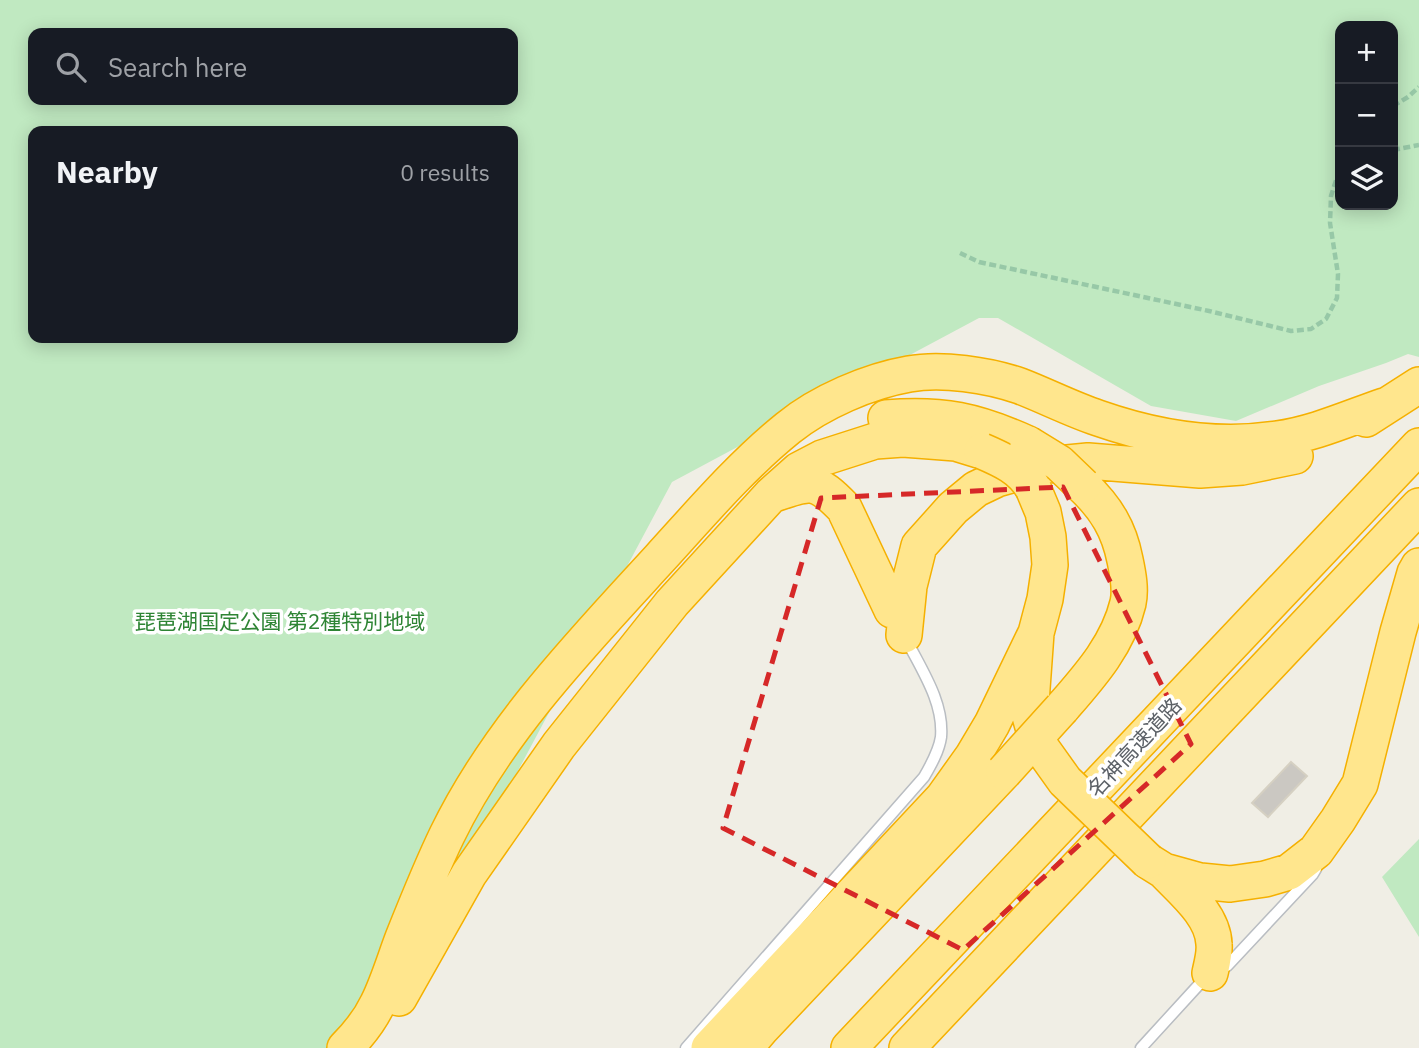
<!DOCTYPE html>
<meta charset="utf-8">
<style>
body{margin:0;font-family:"IBM Plex Sans","Noto Sans JP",sans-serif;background:#242831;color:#f1f3f6}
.controls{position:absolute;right:21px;top:21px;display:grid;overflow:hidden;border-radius:14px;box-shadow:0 4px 18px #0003}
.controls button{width:63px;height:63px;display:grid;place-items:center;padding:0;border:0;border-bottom:2px solid #363941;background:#171b24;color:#f1f3f6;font:35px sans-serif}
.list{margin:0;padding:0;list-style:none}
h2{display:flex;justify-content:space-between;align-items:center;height:91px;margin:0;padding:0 28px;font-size:30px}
h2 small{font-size:23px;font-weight:400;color:#9ea1a6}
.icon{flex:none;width:38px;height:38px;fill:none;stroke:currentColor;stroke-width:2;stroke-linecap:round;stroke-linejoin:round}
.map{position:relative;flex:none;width:1419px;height:1048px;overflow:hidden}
.search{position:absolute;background:#171b24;box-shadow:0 4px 18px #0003;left:28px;top:28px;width:490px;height:77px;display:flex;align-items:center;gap:18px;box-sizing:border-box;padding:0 24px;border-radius:14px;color:#9ea1a6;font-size:26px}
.panel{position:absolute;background:#171b24;box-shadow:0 4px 18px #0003;left:28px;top:126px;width:490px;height:217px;border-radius:14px}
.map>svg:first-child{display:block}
.green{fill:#c0e9c1;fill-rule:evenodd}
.building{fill:#cbc8c2;stroke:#d5d0c2;stroke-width:2}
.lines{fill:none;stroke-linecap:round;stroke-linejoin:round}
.service-casing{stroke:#b9bdc2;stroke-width:13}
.motorway-casing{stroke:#f5b000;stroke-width:38}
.path{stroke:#97c8a7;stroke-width:4.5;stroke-dasharray:7 3.5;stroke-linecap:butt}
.service{stroke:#fff;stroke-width:10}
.motorway{stroke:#ffe68d;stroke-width:35}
.motorway-bridge-casing{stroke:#f5b000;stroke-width:38;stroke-linecap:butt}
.motorway-bridge{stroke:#ffe68d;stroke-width:35}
.marked{fill:none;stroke:#d62828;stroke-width:5;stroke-dasharray:14 9;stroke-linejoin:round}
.labels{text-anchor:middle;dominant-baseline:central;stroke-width:7;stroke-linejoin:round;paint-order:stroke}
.park-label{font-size:21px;fill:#2e8434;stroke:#fff}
.street-label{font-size:21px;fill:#5c6167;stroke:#fff}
</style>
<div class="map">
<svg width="1419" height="1048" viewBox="0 0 1419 1048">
<rect width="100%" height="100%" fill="#f0eee5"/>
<path class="green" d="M 0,0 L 1419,0 L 1419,357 L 1408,354 L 1386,363 L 1319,386 L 1236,421 L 1151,406 L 998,318 L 979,318 L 672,482 L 370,1048 L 0,1048 ZM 1340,26 L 1393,26 L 1393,205 L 1340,205 ZM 33,33 L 513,33 L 513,100 L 33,100 ZM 33,131 L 513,131 L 513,338 L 33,338 Z
M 1419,839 L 1419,937 L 1382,877 Z"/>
<path class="building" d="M 1291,762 L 1307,776 L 1268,817 L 1252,803 Z"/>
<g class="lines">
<defs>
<path id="service" d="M 1220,968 L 1227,966 L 1313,874 L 1316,869
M 686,1048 L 924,777 C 931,765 939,751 941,737 C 944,702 921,669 906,639
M 1141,1048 L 1205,978"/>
<path id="motorway" d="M 886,418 C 942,413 977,421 1028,444
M 1366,419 L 1419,385
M 1033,488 L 1043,512 L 1048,537 L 1050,565 L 1045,599 L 1036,633 L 1030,716 L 1036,737 L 1040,746
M 774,494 C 811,481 816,479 844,508 L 892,610
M 904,635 L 909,586 L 919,546 L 953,508 L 976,489 L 997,479 L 1047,465 L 1088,461 L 1200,470 L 1242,467 L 1295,456
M 1062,708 C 1089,677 1118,645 1128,603 C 1131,590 1128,574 1125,560 C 1119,529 1106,508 1083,486
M 1148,861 L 1164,871 L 1200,881 L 1230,884 L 1265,879 L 1289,872 L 1316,851 L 1338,820 L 1360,784 L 1398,632 L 1415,573 L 1419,566
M 1164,871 C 1183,891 1213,915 1214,944 C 1215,953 1212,964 1210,973
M 399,998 L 469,874 L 559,745 L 672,603 L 771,495 L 799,470 L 822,458 L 875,441 L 903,439 L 930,441 L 956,443 L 982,451
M 345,1048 C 358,1035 370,1020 378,1003 C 388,983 395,959 403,938 C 417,903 431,868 447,835 C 498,730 582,643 660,558 C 701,513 741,466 788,428 C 820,402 869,381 909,374 C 942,368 988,375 1020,386 C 1046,396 1071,409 1098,418 C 1155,438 1217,448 1277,439 C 1314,434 1349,418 1384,406
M 709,1048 L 943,798 L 973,756 L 992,724 L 1036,633
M 745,1048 L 761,1029 L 1004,772
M 849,1048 L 1419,446
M 907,1048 L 1419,506"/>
</defs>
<use href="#service" class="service-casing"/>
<use href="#motorway" class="motorway-casing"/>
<path class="path" d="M 1393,106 L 1408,97 L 1419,87
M 1393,150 L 1419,145
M 960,253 L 979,262 L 1209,311 L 1291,331 L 1311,329 L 1326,319 L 1337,298 L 1338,274 L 1330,223 L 1331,196 L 1340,168"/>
<use href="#service" class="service"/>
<use href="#motorway" class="motorway"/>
<defs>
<path id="motorway-bridge" d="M 1028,444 L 1059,463 L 1083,486
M 982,451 C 1003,460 1021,468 1033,488
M 1040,746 L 1065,781 L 1148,861
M 1004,772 L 1062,708"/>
</defs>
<use href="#motorway-bridge" class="motorway-bridge-casing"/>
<use href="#motorway-bridge" class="motorway-bridge"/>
</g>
<path class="marked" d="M 1063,487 L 1191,744 L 963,950 L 723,828 L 821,498 Z"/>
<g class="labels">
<g class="park-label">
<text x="280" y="621">琵琶湖国定公園 第2種特別地域</text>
</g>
<g class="street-label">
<text transform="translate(1134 747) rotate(-47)">名神高速道路</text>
</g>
</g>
</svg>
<div class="controls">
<button>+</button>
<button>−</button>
<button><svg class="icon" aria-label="layers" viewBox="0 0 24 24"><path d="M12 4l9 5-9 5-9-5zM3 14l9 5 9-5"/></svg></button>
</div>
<div class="search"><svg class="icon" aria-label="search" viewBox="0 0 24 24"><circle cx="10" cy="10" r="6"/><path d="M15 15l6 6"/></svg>Search here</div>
<section class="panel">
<h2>Nearby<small>0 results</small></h2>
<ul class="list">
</ul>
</section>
</div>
